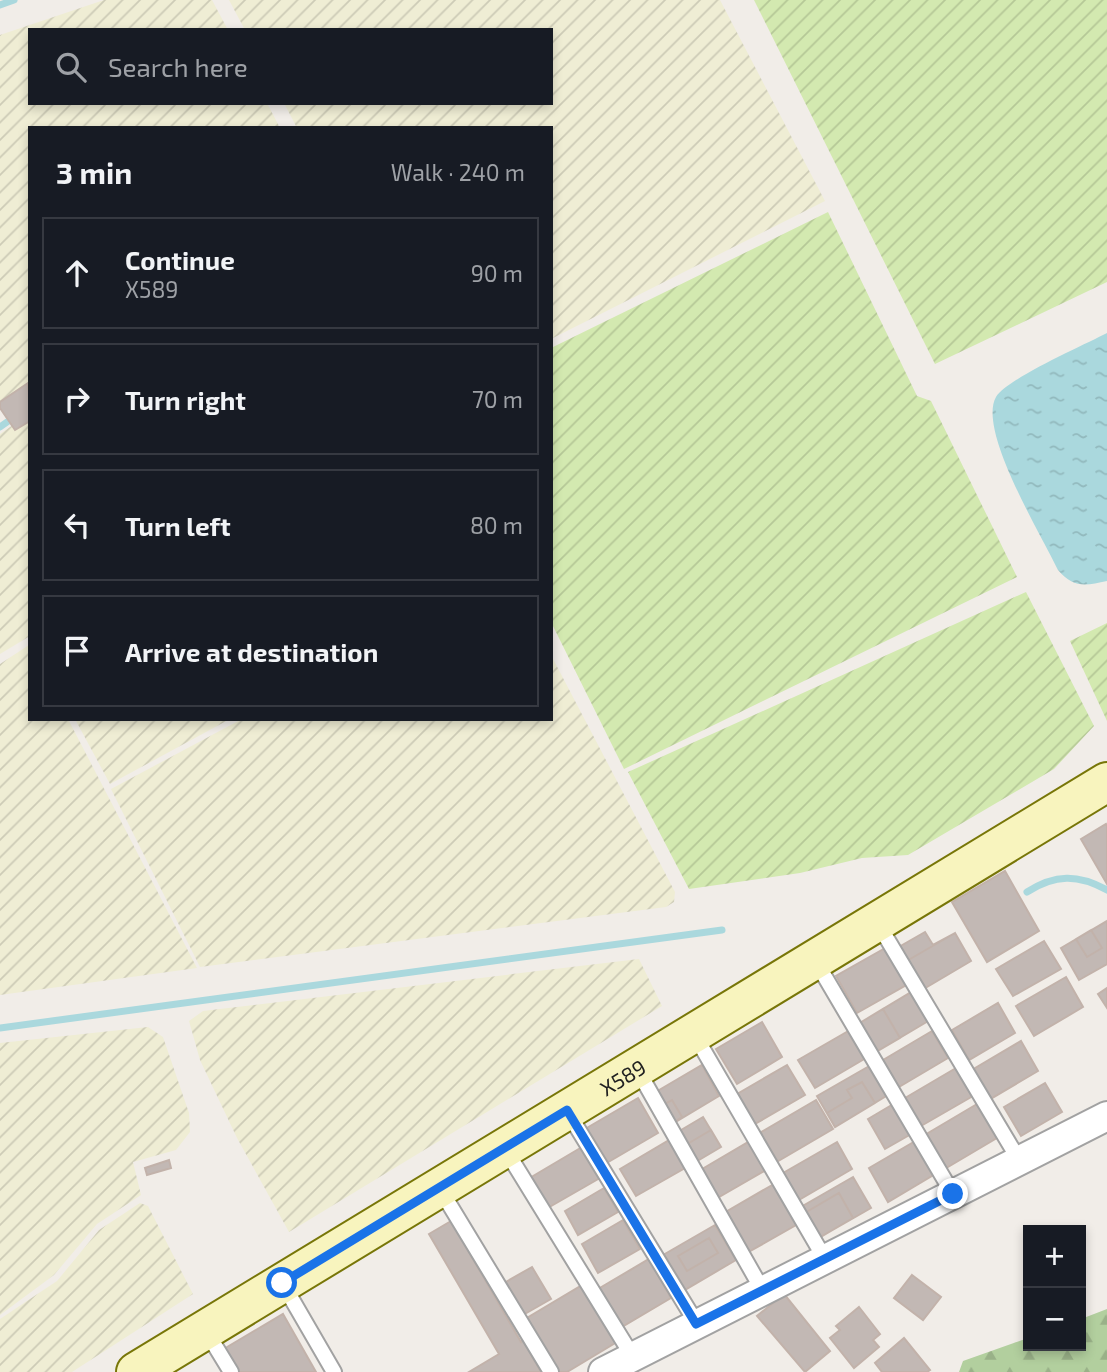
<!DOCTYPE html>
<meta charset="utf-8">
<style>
body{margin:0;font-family:"Exo 2",sans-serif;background:#20242c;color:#f1f3f6}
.controls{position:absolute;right:21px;bottom:21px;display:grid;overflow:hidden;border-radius:0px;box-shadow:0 4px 10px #0003}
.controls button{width:63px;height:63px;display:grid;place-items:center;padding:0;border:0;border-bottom:2px solid #363941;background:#171b24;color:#f1f3f6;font:35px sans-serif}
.stop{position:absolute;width:21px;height:21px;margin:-16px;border:5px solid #1a73e8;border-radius:50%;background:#fff}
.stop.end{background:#1a73e8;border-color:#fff;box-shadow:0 2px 7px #0008}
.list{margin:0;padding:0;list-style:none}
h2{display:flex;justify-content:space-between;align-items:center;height:91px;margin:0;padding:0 28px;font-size:30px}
h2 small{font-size:23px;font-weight:400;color:#9ea1a6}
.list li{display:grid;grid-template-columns:46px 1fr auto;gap:21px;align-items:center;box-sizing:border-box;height:112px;margin:0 14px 14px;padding:0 14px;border:2px solid #363941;border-radius:0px}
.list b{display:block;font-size:26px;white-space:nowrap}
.list p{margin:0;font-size:23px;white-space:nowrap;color:#9ea1a6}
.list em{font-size:23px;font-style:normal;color:#9ea1a6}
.icon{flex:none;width:38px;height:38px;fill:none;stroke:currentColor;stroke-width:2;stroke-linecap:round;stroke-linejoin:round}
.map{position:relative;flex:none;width:1107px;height:1372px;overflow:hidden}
.search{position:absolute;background:#171b24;box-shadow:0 4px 10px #0003;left:28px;top:28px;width:525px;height:77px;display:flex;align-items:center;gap:18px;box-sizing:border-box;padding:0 24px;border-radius:0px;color:#9ea1a6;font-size:26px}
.panel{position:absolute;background:#171b24;box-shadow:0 4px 10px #0003;left:28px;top:126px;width:525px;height:595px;border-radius:0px}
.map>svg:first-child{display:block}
.farmland{fill:url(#farmland-furrows)}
.forest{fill:url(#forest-firs)}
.garden{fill:url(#garden-furrows)}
.water{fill:url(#water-ripples)}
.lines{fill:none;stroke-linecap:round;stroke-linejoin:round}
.stream{stroke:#aad8dd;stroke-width:7}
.building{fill:#c2b8b4;stroke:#c2b2aa;stroke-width:2}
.lane-casing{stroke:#a2a2a2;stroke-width:18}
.street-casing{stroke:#a2a2a2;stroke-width:32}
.secondary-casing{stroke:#787608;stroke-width:42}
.lane{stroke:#fff;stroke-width:14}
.street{stroke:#fff;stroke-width:28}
.secondary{stroke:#f8f4be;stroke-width:38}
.route{stroke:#1a73e8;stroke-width:9}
.labels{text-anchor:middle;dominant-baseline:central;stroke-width:7;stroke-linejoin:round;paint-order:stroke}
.street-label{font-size:21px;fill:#212121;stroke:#fff}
</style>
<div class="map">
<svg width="1107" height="1372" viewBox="0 0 1107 1372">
<defs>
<pattern id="farmland-furrows" width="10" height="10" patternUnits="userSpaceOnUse" patternTransform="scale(1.75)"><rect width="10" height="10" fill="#efedd4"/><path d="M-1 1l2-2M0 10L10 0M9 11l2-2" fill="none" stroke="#cdcbb6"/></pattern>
<pattern id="forest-firs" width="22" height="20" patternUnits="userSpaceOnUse" patternTransform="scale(1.75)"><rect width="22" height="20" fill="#b2cf9e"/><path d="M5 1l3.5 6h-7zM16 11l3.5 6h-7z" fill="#99b188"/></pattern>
<pattern id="garden-furrows" width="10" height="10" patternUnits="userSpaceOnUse" patternTransform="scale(1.75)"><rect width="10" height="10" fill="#d3e9b0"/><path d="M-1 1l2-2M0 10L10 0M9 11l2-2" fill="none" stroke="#b5c897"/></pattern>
<pattern id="water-ripples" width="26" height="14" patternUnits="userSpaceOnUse" patternTransform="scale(1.75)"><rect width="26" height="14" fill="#aad8dd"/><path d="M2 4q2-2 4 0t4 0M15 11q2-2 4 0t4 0" fill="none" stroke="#92b9bd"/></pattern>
</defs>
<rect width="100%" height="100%" fill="#f1ede8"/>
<path class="farmland" d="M 104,0 L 212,0 L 228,30 L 30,30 L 30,103 L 267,103 L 280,128 L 30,128 L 30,383 L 0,405 L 0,35 Z
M 229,0 L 720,0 L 825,201 L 551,339 L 551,128 L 297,128 L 284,103 L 551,103 L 551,30 L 245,30 Z
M 30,413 L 30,636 L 0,654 L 0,434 Z
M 29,645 L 30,719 L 68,719 L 197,968 L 0,995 L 0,664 Z
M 551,655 L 675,892 L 674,902 L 666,907 L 200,967 L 111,789 L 242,719 L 551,719 Z
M 75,719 L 230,719 L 110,784 Z
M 639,959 L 662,1006 L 289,1232 L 237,1138 L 200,1060 L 189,1021 L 203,1011 Z
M 148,1027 L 163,1037 L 189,1113 L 190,1132 L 176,1150 L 133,1162 L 141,1195 L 97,1224 L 54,1275 L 0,1315 L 0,1043 Z
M 140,1203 L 148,1206 L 193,1294 L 72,1372 L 0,1372 L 0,1319 L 57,1281 L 99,1230 Z"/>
<path class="forest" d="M 1107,1309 L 1107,1372 L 959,1372 L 963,1361 L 1028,1338 L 1028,1346 L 1081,1346 L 1081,1319 Z"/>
<path class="garden" d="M 754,0 L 1107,0 L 1107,282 L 935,364 Z
M 828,212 L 917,396 L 931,401 L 1017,577 L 624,769 L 551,622 L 551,348 Z
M 1026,592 L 1094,726 L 1054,769 L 908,855 L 862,858 L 800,873 L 689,889 L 628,772 Z
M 1107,623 L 1107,721 L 1070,641 Z"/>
<path class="water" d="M 1107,333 L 1107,581 C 1085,586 1073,588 1058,570 C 1042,536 977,430 996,397 C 1008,378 1084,345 1107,333 Z"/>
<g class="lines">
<path class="stream" d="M 0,5 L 14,0
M 0,427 L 30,406
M 1027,892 C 1055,874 1078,874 1107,890
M 0,1028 L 722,930"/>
</g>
<path class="building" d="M 28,383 L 30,421 L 15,430 L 0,408 L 0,402 Z
M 1106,824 L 1107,826 L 1107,884 L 1081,839 Z
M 1005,871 L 1039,931 L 987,962 L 952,902 Z
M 1107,921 L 1107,964 L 1079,980 L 1061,948 Z
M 1091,930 L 1102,948 L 1087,957 L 1076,939 Z
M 925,932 L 933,945 L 955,933 L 971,961 L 922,990 L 897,948 Z
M 955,933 L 971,961 L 922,990 L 905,962 Z
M 1044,941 L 1061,969 L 1013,996 L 996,969 Z
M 887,947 L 908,984 L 857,1013 L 836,976 Z
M 1066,977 L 1083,1007 L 1034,1036 L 1016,1006 Z
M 1107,988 L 1107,1008 L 1098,994 Z
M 1107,988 L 1107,1008 L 1098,994 Z
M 913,991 L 930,1020 L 874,1053 L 858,1024 Z
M 998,1003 L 1015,1033 L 969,1060 L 952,1030 Z
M 883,1009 L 900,1038 L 874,1053 L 858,1024 Z
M 762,1022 L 782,1057 L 737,1084 L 716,1049 Z
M 850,1030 L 866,1058 L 815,1088 L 798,1060 Z
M 932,1031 L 948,1058 L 899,1087 L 883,1060 Z
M 1021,1041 L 1038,1071 L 987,1101 L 970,1071 Z
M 702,1065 L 719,1096 L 672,1124 L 654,1093 Z
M 787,1065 L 805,1095 L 755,1124 L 737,1094 Z
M 871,1065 L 888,1095 L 835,1127 L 817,1096 Z
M 956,1068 L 973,1096 L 921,1126 L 905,1098 Z
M 862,1082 L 875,1103 L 835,1127 L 827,1113 L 852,1098 L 847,1090 Z
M 1045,1083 L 1062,1112 L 1021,1136 L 1004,1107 Z
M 638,1098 L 658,1133 L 605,1164 L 585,1129 Z
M 672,1100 L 682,1117 L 672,1124 L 661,1106 Z
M 816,1100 L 833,1129 L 775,1163 L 758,1134 Z
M 895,1103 L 913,1133 L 885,1149 L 868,1119 Z
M 977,1104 L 997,1138 L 943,1170 L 923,1136 Z
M 703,1117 L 721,1147 L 694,1163 L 676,1133 Z
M 711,1130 L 721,1147 L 694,1163 L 684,1146 Z
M 671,1139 L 687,1167 L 636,1196 L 620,1169 Z
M 917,1140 L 937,1173 L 888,1202 L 869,1168 Z
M 750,1141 L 766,1170 L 714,1200 L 697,1172 Z
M 837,1142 L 852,1169 L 799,1200 L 783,1173 Z
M 582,1147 L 600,1178 L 546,1209 L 528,1179 Z
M 169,1160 L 171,1168 L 147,1175 L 145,1168 Z
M 853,1177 L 871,1208 L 817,1239 L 799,1208 Z
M 774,1184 L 798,1224 L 745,1254 L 722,1214 Z
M 604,1188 L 618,1212 L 578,1235 L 565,1211 Z
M 839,1193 L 853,1218 L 817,1239 L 803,1214 Z
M 623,1220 L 640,1249 L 598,1273 L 582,1244 Z
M 451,1221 L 521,1342 L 523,1340 L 541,1372 L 469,1372 L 499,1354 L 429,1234 Z
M 715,1225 L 736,1260 L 683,1291 L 663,1255 Z
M 709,1238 L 718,1253 L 687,1271 L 678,1256 Z
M 649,1259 L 671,1298 L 620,1328 L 598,1289 Z
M 532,1267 L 551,1299 L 523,1315 L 504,1283 Z
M 912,1275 L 941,1297 L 923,1320 L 894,1298 Z
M 584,1284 L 617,1342 L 567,1372 L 556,1372 L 525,1319 Z
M 784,1294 L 830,1351 L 805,1372 L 757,1316 Z
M 859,1307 L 880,1334 L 873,1340 L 879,1347 L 854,1368 L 830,1338 L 840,1330 L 836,1326 Z
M 283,1314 L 316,1372 L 234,1372 L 222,1350 Z
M 904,1338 L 930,1370 L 927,1372 L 882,1372 L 875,1363 Z"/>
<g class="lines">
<defs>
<path id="lane" d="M 877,922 L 1019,1160
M 815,960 L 953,1194
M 694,1034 L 825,1259
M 637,1069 L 763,1291
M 567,1111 L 697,1324
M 505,1149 L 633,1357
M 440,1189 L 551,1372
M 283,1284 L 334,1372
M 206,1331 L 231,1372"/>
<path id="street" d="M 603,1372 L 1107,1116"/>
<g id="secondary">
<path id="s1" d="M 136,1372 L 1107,782"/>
</g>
</defs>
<use href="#lane" class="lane-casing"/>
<use href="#street" class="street-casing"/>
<use href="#secondary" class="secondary-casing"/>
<use href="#lane" class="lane"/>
<use href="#street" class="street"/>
<use href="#secondary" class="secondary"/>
</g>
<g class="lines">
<path class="route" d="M 282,1283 L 567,1110 L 696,1324 L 953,1194"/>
</g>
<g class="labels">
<g class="street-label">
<text stroke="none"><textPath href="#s1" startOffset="569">X589</textPath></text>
</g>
</g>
</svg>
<div class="controls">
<button>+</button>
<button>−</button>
</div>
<div class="stop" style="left:282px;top:1283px"></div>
<div class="stop end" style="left:953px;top:1194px"></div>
<div class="search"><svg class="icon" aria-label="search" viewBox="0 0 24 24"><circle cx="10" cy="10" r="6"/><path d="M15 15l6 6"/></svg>Search here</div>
<section class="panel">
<h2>3 min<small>Walk · 240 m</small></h2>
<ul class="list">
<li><svg class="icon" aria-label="ahead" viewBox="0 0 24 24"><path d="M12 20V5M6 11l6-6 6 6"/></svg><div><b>Continue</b><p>X589</p></div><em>90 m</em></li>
<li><svg class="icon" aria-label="right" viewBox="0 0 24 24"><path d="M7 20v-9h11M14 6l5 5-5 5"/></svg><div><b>Turn right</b></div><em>70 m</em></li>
<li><svg class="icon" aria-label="left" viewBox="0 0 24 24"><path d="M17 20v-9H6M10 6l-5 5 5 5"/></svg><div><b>Turn left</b></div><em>80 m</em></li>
<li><svg class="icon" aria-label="arrive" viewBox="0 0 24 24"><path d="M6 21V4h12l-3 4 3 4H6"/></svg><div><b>Arrive at destination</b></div></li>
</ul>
</section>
</div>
